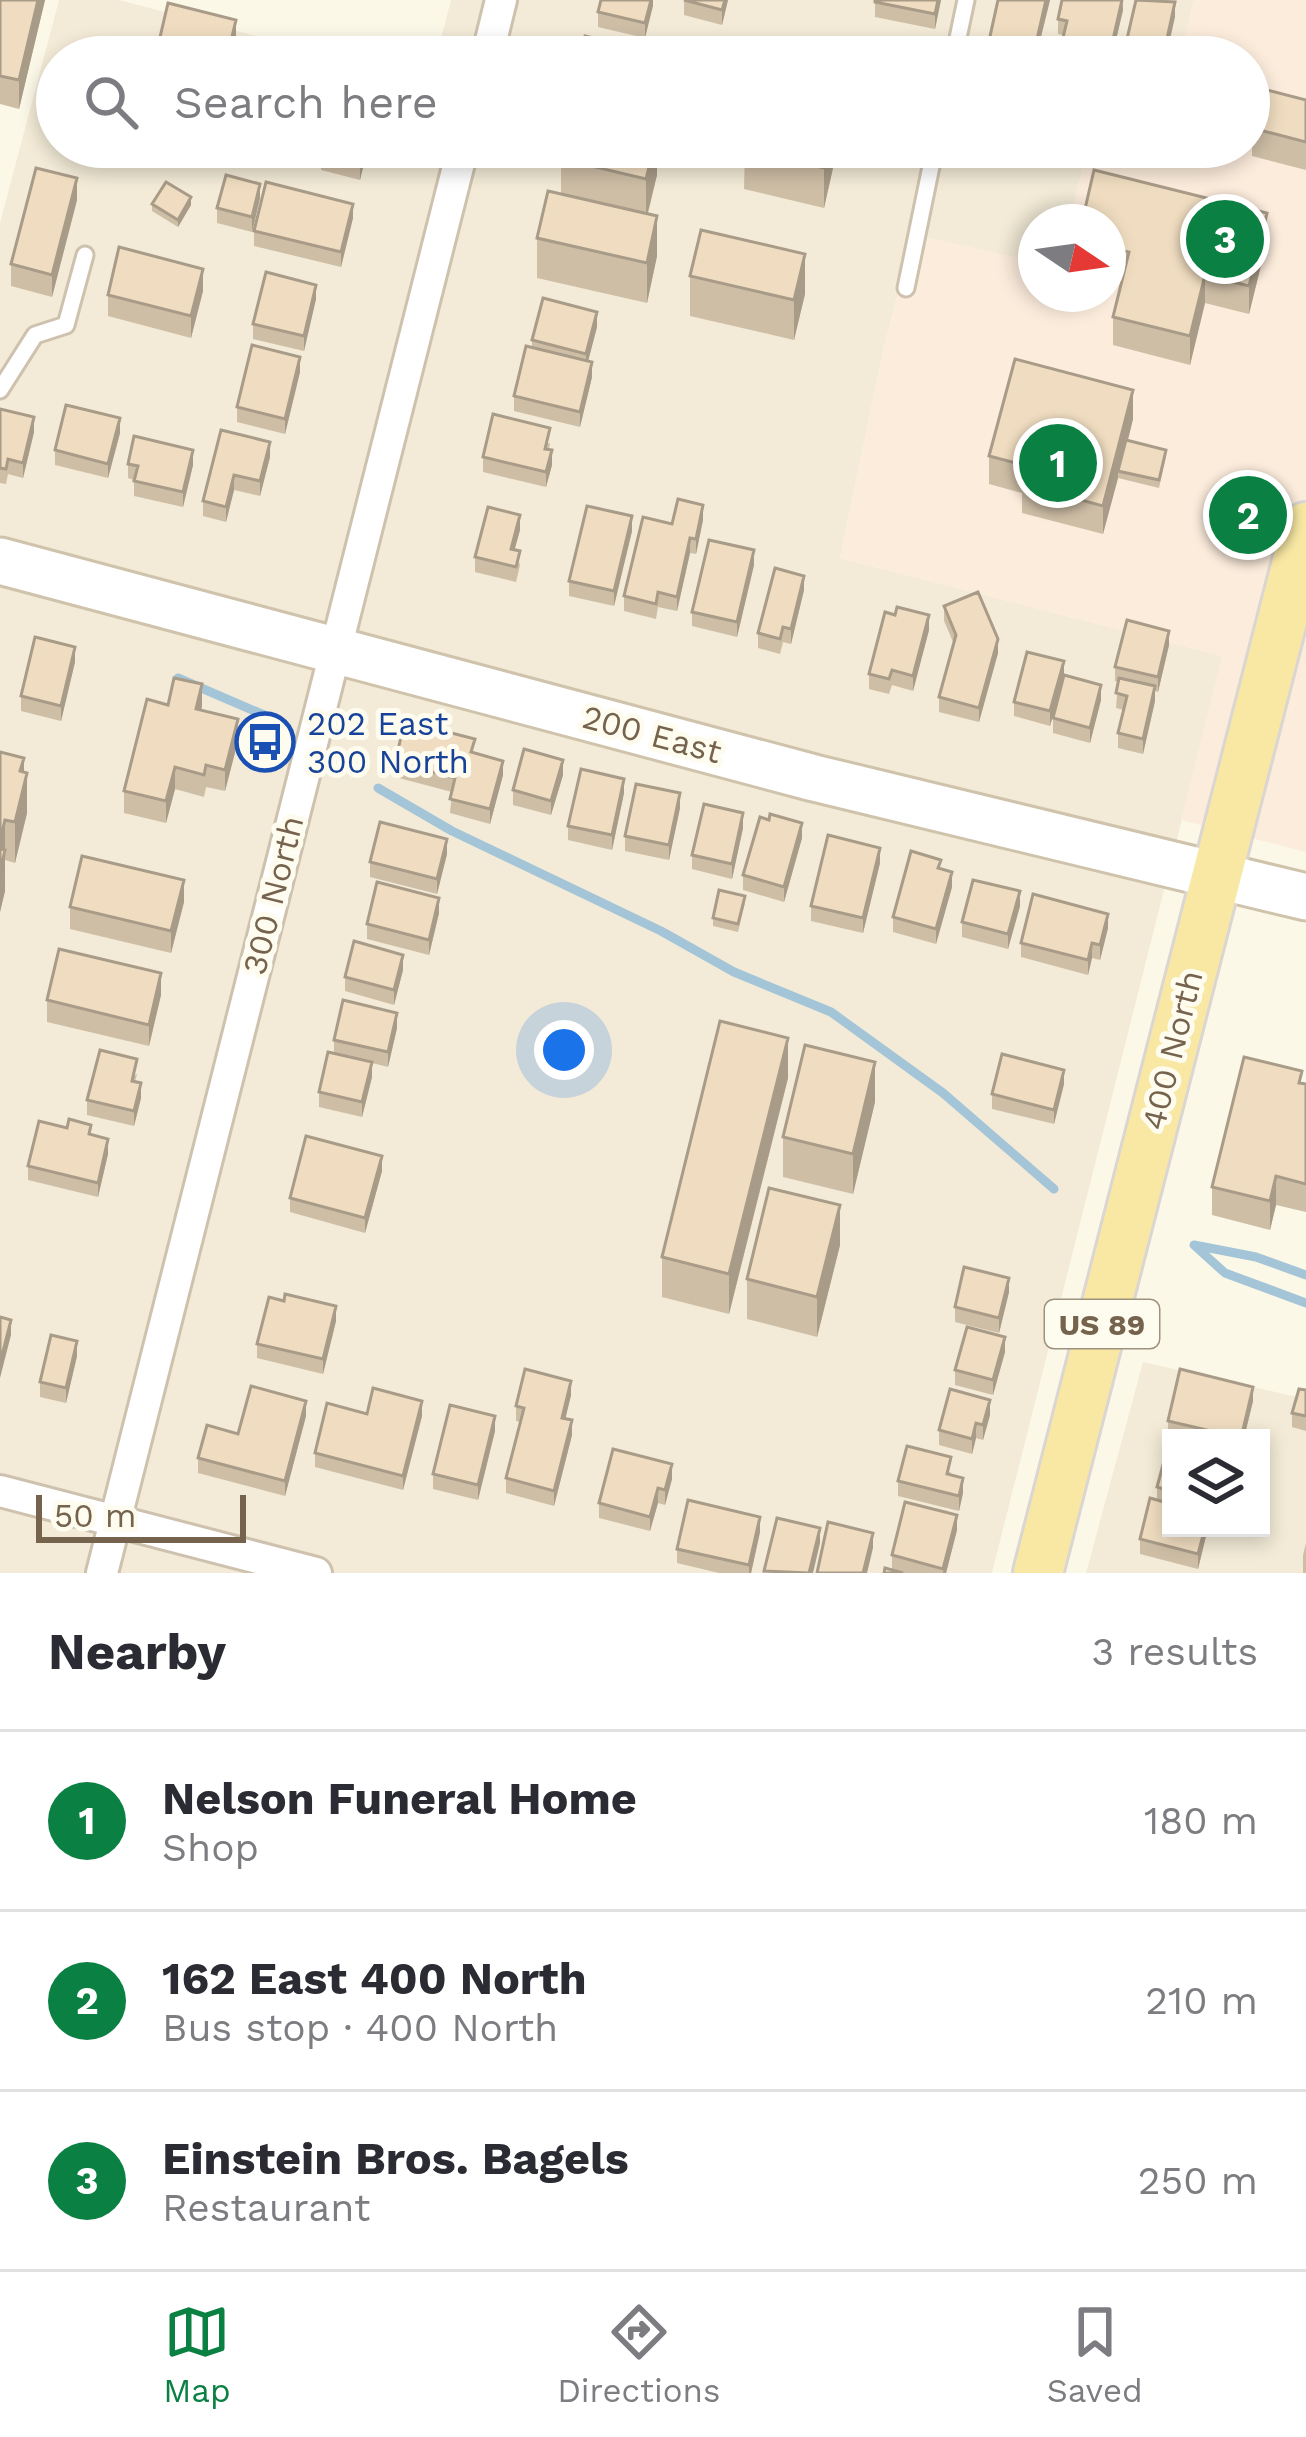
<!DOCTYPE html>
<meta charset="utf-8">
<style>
body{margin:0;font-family:"Work Sans",sans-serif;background:#f7f7f7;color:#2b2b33}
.controls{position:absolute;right:36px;bottom:36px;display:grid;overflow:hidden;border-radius:0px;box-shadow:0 6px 18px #0003}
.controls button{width:108px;height:108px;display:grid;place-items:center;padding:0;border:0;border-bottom:3px solid #e1e1e2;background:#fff;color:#2b2b33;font:60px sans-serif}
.compass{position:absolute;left:1018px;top:204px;width:108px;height:108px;border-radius:50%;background:#fff;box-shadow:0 6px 18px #0003;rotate:103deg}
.scale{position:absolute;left:36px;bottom:30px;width:210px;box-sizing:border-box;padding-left:12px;border:6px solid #75634d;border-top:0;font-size:33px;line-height:42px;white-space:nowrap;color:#75634d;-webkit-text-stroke:9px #fefbef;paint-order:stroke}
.you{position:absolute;left:564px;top:1050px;width:42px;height:42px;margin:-30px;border:9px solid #fff;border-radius:50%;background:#1a73e8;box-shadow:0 0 0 18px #1a73e833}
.badge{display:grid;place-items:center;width:78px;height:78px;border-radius:50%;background:#0b8043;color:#fff;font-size:39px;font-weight:700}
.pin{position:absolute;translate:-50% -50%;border:6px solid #fff;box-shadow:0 3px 12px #0006}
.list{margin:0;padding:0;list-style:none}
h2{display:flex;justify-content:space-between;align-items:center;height:156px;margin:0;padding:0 48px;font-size:51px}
h2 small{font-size:39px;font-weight:400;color:#7c7c81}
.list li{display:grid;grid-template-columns:78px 1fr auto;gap:36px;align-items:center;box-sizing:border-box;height:180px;padding:0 48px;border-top:3px solid #e1e1e2}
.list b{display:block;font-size:45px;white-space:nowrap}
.list p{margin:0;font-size:39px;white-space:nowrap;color:#7c7c81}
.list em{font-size:39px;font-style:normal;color:#7c7c81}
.icon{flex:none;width:66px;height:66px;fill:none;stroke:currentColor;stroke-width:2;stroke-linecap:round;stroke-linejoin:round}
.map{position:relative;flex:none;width:1306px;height:1573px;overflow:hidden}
.search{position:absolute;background:#fff;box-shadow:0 6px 18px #0003;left:36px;right:36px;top:36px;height:132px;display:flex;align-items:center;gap:30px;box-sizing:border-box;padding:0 42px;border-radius:66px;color:#7c7c81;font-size:45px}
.sheet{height:696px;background:#fff}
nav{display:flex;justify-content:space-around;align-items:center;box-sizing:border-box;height:168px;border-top:3px solid #e1e1e2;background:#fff;font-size:33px;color:#7c7c81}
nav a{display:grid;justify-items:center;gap:6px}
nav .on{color:#0b8043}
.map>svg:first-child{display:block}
.residential{fill:#f3ebd7;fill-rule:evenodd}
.commercial{fill:#fcecdc}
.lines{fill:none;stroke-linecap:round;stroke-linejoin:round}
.stream{stroke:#a3c5d7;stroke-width:9}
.lane-casing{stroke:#cec2ae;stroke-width:21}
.street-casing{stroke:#cec2ae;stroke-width:36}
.secondary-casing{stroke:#d0c3ac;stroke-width:51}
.primary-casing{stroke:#dbd6d1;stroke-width:54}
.lane{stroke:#fff;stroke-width:15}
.street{stroke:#fff;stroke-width:30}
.secondary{stroke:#fff;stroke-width:45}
.primary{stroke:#f8e8a3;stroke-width:48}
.wall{fill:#cebea6}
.shaded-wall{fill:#a89b87}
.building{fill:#f0ddc1;stroke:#a89b87;stroke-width:3}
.labels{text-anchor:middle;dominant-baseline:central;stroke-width:10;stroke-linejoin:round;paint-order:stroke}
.shield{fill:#fefbef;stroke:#9e917e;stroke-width:3}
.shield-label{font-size:30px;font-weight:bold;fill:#75634d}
.transit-label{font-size:33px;fill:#164399;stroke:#fefbef;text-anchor:start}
.street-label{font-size:33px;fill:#75634d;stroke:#fefbef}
</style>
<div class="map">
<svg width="1306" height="1573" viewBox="0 0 1306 1573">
<rect width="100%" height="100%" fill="#fcf8e8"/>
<path class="residential" d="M 59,0 L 119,0 L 336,57 L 57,57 L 57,147 L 1088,147 L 1069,222 L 1036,222 L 1036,262 L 913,235 L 883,351 L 840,558 L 1223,656 L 992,1573 L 0,1573 L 0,223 Z
M 451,0 L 1194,0 L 1180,57 L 436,57 Z
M 1143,1362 L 1306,1399 L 1306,1573 L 1086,1573 ZM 1171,1438 L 1261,1438 L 1261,1528 L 1171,1528 Z"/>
<path class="commercial" d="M 1194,0 L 1306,0 L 1306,852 L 1181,820 L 1222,656 L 840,558 L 883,351 L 913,234 L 1036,262 L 1036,294 L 1108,294 L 1108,222 L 1069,222 L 1088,147 L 1121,147 L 1155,153 L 1157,147 L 1249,147 L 1249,57 L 1180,57 Z"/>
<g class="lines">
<path class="stream" d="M 178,678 L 264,715
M 378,788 L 452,831 L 661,931 L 734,972 L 831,1012 L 943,1093 L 1054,1189
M 1194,1245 L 1225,1273 L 1306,1303
M 1194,1245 L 1256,1257 L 1306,1275"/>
<defs>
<path id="lane" d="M 954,57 L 966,0
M 906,288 L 935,147
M 0,390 L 35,335 L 66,325 L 85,255"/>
<path id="street" d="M 487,57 L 501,0
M 0,1491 L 316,1573
M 102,1573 L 463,147"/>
<path id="secondary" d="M 0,561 L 814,778 L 1306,897"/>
<path id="primary" d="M 1038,1573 L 1306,527"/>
</defs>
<use href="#lane" class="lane-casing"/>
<use href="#street" class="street-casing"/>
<use href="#secondary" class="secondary-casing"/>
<use href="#primary" class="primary-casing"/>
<use href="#lane" class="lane"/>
<use href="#street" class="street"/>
<use href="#secondary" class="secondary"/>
<use href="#primary" class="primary"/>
</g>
<path class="wall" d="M 0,0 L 45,0 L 19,109 L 0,104 Z
M 653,0 L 645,38 L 598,27 L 598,12 Z
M 684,0 L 728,0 L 722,25 L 684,15 Z
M 875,0 L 941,0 L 935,29 L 875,17 Z
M 1050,0 L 1036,57 L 989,56 L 989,41 Z
M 1123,0 L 1123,10 L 1112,57 L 1061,57 L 1063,35 L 1058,34 L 1058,19 Z
M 236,35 L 230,57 L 158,57 L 158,46 Z
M 1306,100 L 1306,170 L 1252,156 L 1252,128 Z
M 292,147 L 368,147 L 360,180 L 321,170 L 321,157 L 292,150 Z
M 657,147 L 657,175 L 648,214 L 657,256 L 647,303 L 537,278 L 537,238 L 561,194 L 561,159 Z
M 745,147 L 833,147 L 833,168 L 824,208 L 744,189 Z
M 260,198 L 252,232 L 217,223 L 217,208 Z
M 77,200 L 52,297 L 11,286 L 11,264 Z
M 152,204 L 191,205 L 178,227 L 152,211 Z
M 353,218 L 341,267 L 254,246 L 254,231 Z
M 1108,222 L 1267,241 L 1249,314 L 1205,303 L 1190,365 L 1113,345 L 1113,317 L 1122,279 L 1108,275 Z
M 690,276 L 805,294 L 794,340 L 690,316 Z
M 203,291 L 191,338 L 108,316 L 108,295 Z
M 316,299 L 304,351 L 253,339 L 253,324 Z
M 597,327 L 588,361 L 592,377 L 580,427 L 514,411 L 514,396 L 532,347 L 532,340 Z
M 300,372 L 285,434 L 237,422 L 237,407 Z
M 0,409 L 34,432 L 23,478 L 8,474 L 6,484 L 0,483 Z
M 1133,419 L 1128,440 L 1166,457 L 1159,488 L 1118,478 L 1103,534 L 1022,513 L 1022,493 L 989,484 L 989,456 Z
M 221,430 L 270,457 L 260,496 L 234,490 L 226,522 L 203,516 L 203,501 Z
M 120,433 L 108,478 L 55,465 L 55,450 Z
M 550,443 L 549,449 L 552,465 L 546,487 L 483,472 L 483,457 Z
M 128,464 L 193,465 L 183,507 L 134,496 L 134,480 L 128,478 Z
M 703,520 L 696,554 L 690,553 L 677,611 L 658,607 L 656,619 L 624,611 L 624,596 L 672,524 Z
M 520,530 L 514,549 L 520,565 L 516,582 L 475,572 L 475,557 Z
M 632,531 L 614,606 L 569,596 L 569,581 Z
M 754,565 L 737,637 L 692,626 L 692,612 Z
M 804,590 L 791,644 L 783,642 L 780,654 L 758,648 L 758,633 Z
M 944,606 L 998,653 L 979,722 L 939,712 L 939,697 L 954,644 L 944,621 Z
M 929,630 L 913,691 L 892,685 L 889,694 L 869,689 L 869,674 Z
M 1169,645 L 1158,692 L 1155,691 L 1155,701 L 1143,754 L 1118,748 L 1118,733 L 1124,710 L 1116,708 L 1118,682 L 1115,681 L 1115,667 Z
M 75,662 L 61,721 L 21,711 L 21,696 Z
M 1064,676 L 1050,726 L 1014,716 L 1014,702 Z
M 1101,700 L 1090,743 L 1053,733 L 1053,718 Z
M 202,706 L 201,710 L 238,741 L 225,791 L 206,787 L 204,797 L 175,789 L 166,823 L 124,813 L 124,791 Z
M 0,752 L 24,772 L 27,813 L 15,863 L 5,860 L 5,891 L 0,912 Z
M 475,753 L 503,775 L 490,824 L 450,813 L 452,792 L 395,777 L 395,762 Z
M 563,775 L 551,815 L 513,805 L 513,790 Z
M 624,793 L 612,850 L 568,840 L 568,826 Z
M 680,808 L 669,860 L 625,851 L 625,836 Z
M 743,828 L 732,879 L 692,869 L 692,855 Z
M 802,838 L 784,902 L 743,890 L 743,875 Z
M 447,854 L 437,894 L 370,877 L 370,862 Z
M 880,863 L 863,933 L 811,921 L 811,906 Z
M 952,887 L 936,944 L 893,932 L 893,917 Z
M 184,902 L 171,953 L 70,929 L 70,907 Z
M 745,903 L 738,932 L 713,926 L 713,918 Z
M 1020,906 L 1008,949 L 962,937 L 962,922 Z
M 439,913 L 429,955 L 367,939 L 367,924 Z
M 1108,928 L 1100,960 L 1092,958 L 1088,975 L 1021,957 L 1021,943 Z
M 403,970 L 394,1005 L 345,991 L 345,977 Z
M 161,995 L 149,1046 L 47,1022 L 47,1000 Z
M 397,1028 L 388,1067 L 372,1063 L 372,1077 L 362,1117 L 319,1107 L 319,1092 L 334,1054 L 334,1040 Z
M 137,1074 L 135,1082 L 141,1098 L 134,1126 L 87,1115 L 87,1100 Z
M 788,1078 L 729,1314 L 662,1297 L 662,1257 Z
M 1302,1083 L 1306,1084 L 1306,1212 L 1276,1205 L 1270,1230 L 1212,1215 L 1212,1187 Z
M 1064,1084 L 1054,1124 L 992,1109 L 992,1094 Z
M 875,1102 L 853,1194 L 783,1177 L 783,1137 Z
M 91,1135 L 108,1154 L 98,1197 L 28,1180 L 28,1166 Z
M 382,1171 L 365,1233 L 290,1212 L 290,1198 Z
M 840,1245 L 817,1337 L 747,1319 L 747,1279 Z
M 1009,1292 L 999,1333 L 955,1322 L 955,1307 Z
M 336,1321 L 323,1374 L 257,1358 L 257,1344 Z
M 1005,1352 L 993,1395 L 955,1385 L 955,1370 Z
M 77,1356 L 66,1403 L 40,1397 L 40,1382 Z
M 1306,1390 L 1306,1431 L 1292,1427 L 1292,1413 Z
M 571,1395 L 565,1419 L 572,1435 L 554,1506 L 506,1493 L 506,1478 L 520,1422 L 516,1421 L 516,1406 Z
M 1253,1401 L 1244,1438 L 1178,1438 L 1168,1436 L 1168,1421 Z
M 367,1414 L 422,1416 L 403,1490 L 315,1467 L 315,1453 Z
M 990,1415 L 983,1440 L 976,1438 L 972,1454 L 939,1445 L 939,1430 Z
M 306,1416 L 285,1496 L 198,1473 L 198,1458 L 238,1434 Z
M 495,1431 L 478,1500 L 433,1489 L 433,1474 Z
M 1171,1451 L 1171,1528 L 1208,1528 L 1198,1569 L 1140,1554 L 1140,1539 L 1157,1500 L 1157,1487 Z
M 951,1472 L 950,1475 L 963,1493 L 959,1511 L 898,1496 L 898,1481 Z
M 672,1479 L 665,1505 L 658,1503 L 650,1531 L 599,1518 L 599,1503 Z
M 957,1530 L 946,1573 L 884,1573 L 892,1570 L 892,1555 Z
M 760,1532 L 751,1573 L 719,1573 L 677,1563 L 677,1549 Z
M 1306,1543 L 1306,1573 L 1303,1573 L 1303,1555 Z"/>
<path class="shaded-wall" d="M 38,0 L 45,0 L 19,109 L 19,80 Z
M 651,0 L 653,0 L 653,6 L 645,38 L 645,23 Z
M 725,0 L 728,0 L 722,25 L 722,10 Z
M 938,0 L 941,0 L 935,29 L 935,14 Z
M 1046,0 L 1050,0 L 1036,57 L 1034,57 Z
M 1122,0 L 1123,10 L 1112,57 L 1109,57 Z
M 1175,2 L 1175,17 L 1166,57 L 1163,57 Z
M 236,20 L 236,35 L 230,57 L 227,57 Z
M 364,147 L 368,147 L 360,180 L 360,165 Z
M 654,147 L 657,147 L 657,175 L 646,219 L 646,179 Z
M 829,147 L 833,147 L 833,168 L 824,208 L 824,168 Z
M 77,178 L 77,200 L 52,297 L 52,275 Z
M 260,184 L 260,198 L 252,232 L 252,217 Z
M 191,197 L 191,205 L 178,227 L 178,220 Z
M 353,204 L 353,218 L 341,267 L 341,252 Z
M 1267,213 L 1267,241 L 1249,314 L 1249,286 Z
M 657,216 L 657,256 L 647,303 L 647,263 Z
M 805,254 L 805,294 L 794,340 L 794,300 Z
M 203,269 L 203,291 L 191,338 L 191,316 Z
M 1205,275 L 1205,303 L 1190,365 L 1190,336 Z
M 316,285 L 316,299 L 304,351 L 304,336 Z
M 597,312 L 597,327 L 586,369 L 586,354 Z
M 300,357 L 300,372 L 285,434 L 285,419 Z
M 592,362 L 592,377 L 580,427 L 580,412 Z
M 1133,390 L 1133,419 L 1120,471 L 1118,471 L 1118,478 L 1103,534 L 1103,506 Z
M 34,417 L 34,432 L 23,478 L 23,463 Z
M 120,418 L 120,433 L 108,478 L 108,464 Z
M 270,442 L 270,457 L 260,496 L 260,481 Z
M 193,450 L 193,465 L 183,507 L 183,492 Z
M 552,450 L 552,465 L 546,487 L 546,472 Z
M 234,475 L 234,490 L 226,522 L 226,507 Z
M 703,505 L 703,520 L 696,554 L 696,539 Z
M 520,515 L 520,530 L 511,563 L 511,549 Z
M 632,516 L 632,531 L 614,606 L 614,591 Z
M 690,538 L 690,553 L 677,611 L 677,597 Z
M 754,550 L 754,565 L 737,637 L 737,622 Z
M 804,576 L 804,590 L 791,644 L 791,629 Z
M 929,615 L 929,630 L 913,691 L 913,676 Z
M 1169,631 L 1169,645 L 1158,692 L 1158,677 Z
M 998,639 L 998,653 L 979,722 L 979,708 Z
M 75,647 L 75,662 L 61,721 L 61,706 Z
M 1064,661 L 1064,676 L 1050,726 L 1050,711 Z
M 202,684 L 202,706 L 196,731 L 196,709 Z
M 1101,685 L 1101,700 L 1090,743 L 1090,728 Z
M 1155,686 L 1155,701 L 1143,754 L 1143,739 Z
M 238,719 L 238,741 L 225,791 L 225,770 Z
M 24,758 L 24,786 L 27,773 L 27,813 L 15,863 L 15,822 L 20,771 Z
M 563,760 L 563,775 L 551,815 L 551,801 Z
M 503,761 L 503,775 L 490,824 L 490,809 Z
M 175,767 L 175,789 L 166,823 L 166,801 Z
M 624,779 L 624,793 L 612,850 L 612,835 Z
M 680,793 L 680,808 L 669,860 L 669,845 Z
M 743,813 L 743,828 L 732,879 L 732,864 Z
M 5,820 L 5,891 L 0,912 L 0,840 Z
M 802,823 L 802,838 L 784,902 L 784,887 Z
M 447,839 L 447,854 L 437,894 L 437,879 Z
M 880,848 L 880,863 L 863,933 L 863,918 Z
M 952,872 L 952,887 L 936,944 L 936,929 Z
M 184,880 L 184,902 L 171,953 L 171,931 Z
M 1020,891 L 1020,906 L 1008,949 L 1008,934 Z
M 439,898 L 439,913 L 429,955 L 429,940 Z
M 1108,914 L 1108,928 L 1100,960 L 1100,945 Z
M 1092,943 L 1092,958 L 1088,975 L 1088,960 Z
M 403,955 L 403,970 L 394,1005 L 394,990 Z
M 161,973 L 161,995 L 149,1046 L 149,1025 Z
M 397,1013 L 397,1028 L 388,1067 L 388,1052 Z
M 788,1038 L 788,1078 L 729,1314 L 729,1274 Z
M 372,1062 L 372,1077 L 362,1117 L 362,1102 Z
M 875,1062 L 875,1102 L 853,1194 L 853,1154 Z
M 1064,1070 L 1064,1084 L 1054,1124 L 1054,1110 Z
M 141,1083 L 141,1098 L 134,1126 L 134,1111 Z
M 108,1139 L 108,1154 L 98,1197 L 98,1183 Z
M 382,1156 L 382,1171 L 365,1233 L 365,1218 Z
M 1276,1176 L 1276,1205 L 1270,1230 L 1270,1201 Z
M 840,1205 L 840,1245 L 817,1337 L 817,1297 Z
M 1009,1278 L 1009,1292 L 999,1333 L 999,1318 Z
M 336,1306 L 336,1321 L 323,1374 L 323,1359 Z
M 11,1320 L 11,1335 L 0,1378 L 0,1363 Z
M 1005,1337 L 1005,1352 L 993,1395 L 993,1380 Z
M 77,1341 L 77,1356 L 66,1403 L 66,1388 Z
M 571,1381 L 571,1395 L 562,1433 L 562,1418 Z
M 1253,1387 L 1253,1401 L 1244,1438 L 1241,1438 Z
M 990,1400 L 990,1415 L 983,1440 L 983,1425 Z
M 306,1401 L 306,1416 L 285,1496 L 285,1481 Z
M 422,1401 L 422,1416 L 403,1490 L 403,1476 Z
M 495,1416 L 495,1431 L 478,1500 L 478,1485 Z
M 572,1420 L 572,1435 L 554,1506 L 554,1491 Z
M 976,1423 L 976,1438 L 972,1454 L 972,1439 Z
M 672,1464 L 672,1479 L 665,1505 L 665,1490 Z
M 963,1478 L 963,1493 L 959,1511 L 959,1496 Z
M 658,1488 L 658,1503 L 650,1531 L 650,1517 Z
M 957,1515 L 957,1530 L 946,1573 L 943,1573 Z
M 760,1517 L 760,1532 L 751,1573 L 749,1573 L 749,1565 Z
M 820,1528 L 820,1543 L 813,1573 L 809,1573 Z
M 1205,1528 L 1208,1528 L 1198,1569 L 1198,1554 Z
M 873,1533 L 873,1548 L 867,1573 L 863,1573 Z"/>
<path class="building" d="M 0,0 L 38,0 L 19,80 L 0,76 Z
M 601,0 L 651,0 L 645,23 L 598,12 Z
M 684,0 L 725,0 L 722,10 Z
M 875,0 L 938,0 L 935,14 L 875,2 Z
M 998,0 L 1046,0 L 1034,52 L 989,41 Z
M 1062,0 L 1122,0 L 1109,57 L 1061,46 L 1067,21 L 1058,19 Z
M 1136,0 L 1175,2 L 1163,57 L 1145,57 L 1124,52 Z
M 168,3 L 236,20 L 227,57 L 203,57 L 158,46 Z
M 585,36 L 656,53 L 655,57 L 580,57 Z
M 330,44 L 379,57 L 327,57 Z
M 237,49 L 267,57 L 235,57 Z
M 1263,89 L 1306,100 L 1306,142 L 1252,128 Z
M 324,147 L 364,147 L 360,165 L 321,155 Z
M 564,147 L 654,147 L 646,179 L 561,159 Z
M 745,147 L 829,147 L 824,168 L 744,149 Z
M 36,168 L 77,178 L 52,275 L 11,264 Z
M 1094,170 L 1267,213 L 1249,286 L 1205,275 L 1190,336 L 1113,317 L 1129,252 L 1108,247 L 1108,222 L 1082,222 Z
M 226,175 L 260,184 L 252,217 L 217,208 Z
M 166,182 L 191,197 L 178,220 L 152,204 Z
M 266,182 L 353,204 L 341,252 L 254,231 Z
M 548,191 L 657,216 L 647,263 L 537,238 Z
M 701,230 L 805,254 L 794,300 L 690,276 Z
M 119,247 L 203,269 L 191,316 L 108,295 Z
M 266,272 L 316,285 L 304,336 L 253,324 Z
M 543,298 L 597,312 L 586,354 L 532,340 Z
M 252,345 L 300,357 L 285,419 L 237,407 Z
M 526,346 L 592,362 L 580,412 L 514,396 Z
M 1015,359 L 1133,390 L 1103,506 L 1022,484 L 1027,466 L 989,456 Z
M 66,405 L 120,418 L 108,464 L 55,450 Z
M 0,409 L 34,417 L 23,463 L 8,459 L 6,469 L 0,468 Z
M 493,414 L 550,428 L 545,449 L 552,450 L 546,472 L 483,457 Z
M 221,430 L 270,442 L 260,481 L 234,475 L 226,507 L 203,501 Z
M 134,436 L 193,450 L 183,492 L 134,481 L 138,466 L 128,464 Z
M 1126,440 L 1166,450 L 1159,480 L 1118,471 Z
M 678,499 L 703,505 L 696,539 L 690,538 L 677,597 L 658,592 L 656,604 L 624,596 L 643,517 L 672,524 Z
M 587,506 L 632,516 L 614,591 L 569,581 Z
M 488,507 L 520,515 L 511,549 L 520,551 L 516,567 L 475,557 Z
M 709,540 L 754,550 L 737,622 L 692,612 Z
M 775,568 L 804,576 L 791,629 L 783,627 L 780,639 L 758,633 Z
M 978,592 L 998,639 L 979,708 L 939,697 L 956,635 L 944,606 Z
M 897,607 L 929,615 L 913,676 L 892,670 L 889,679 L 869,674 L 885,612 L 895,615 Z
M 1127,620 L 1169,631 L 1158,677 L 1115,667 Z
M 35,637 L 75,647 L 61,706 L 21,696 Z
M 1027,652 L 1064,661 L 1050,711 L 1014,702 Z
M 1064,675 L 1101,685 L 1090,728 L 1053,718 Z
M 174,678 L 202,684 L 196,709 L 238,719 L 225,770 L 206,765 L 204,775 L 175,767 L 166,801 L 124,791 L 147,699 L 168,705 Z
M 1119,678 L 1155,686 L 1143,739 L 1118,733 L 1127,696 L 1116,693 Z
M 405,721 L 475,739 L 471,752 L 503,761 L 490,809 L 450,799 L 455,778 L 395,762 Z
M 524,749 L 563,760 L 551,801 L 513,790 Z
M 0,752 L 24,758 L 20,771 L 27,773 L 15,822 L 5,820 L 0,840 Z
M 581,769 L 624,779 L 612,835 L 568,826 Z
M 636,784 L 680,793 L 669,845 L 625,836 Z
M 704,804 L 743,813 L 732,864 L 692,855 Z
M 770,814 L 802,823 L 784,887 L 743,875 L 760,817 L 769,820 Z
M 380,822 L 447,839 L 437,879 L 370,862 Z
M 828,835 L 880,848 L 863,918 L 811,906 Z
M 0,849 L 5,850 L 0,872 Z
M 911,851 L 941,860 L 938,868 L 952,872 L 936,929 L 893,917 Z
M 82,856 L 184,880 L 171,931 L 70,907 Z
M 973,880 L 1020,891 L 1008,934 L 962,922 Z
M 377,882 L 439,898 L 429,940 L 367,924 Z
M 719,890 L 745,896 L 738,924 L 713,918 Z
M 1033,894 L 1108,914 L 1100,945 L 1092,943 L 1088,960 L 1021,943 Z
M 354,941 L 403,955 L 394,990 L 345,977 Z
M 59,949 L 161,973 L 149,1025 L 47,1000 Z
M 343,1000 L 397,1013 L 388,1052 L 334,1040 Z
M 720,1021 L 788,1038 L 729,1274 L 662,1257 Z
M 805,1045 L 875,1062 L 853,1154 L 783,1137 Z
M 100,1050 L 137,1059 L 132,1081 L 141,1083 L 134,1111 L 87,1100 Z
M 328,1052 L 372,1062 L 362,1102 L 319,1092 Z
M 1002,1054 L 1064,1070 L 1054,1110 L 992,1094 Z
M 1244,1057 L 1302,1071 L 1299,1083 L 1306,1084 L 1306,1184 L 1276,1176 L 1270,1201 L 1212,1187 Z
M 69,1119 L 91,1125 L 89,1134 L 108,1139 L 98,1183 L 28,1166 L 39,1121 L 67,1128 Z
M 306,1136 L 382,1156 L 365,1218 L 290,1198 Z
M 769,1188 L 840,1205 L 817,1297 L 747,1279 Z
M 964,1267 L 1009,1278 L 999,1318 L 955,1307 Z
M 285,1294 L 336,1306 L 323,1359 L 257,1344 L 269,1297 L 284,1301 Z
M 0,1317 L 11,1320 L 0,1363 Z
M 967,1327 L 1005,1337 L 993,1380 L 955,1370 Z
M 51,1335 L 77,1341 L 66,1388 L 40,1382 Z
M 525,1369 L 571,1381 L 562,1418 L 572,1420 L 554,1491 L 506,1478 L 524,1408 L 516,1406 Z
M 1180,1369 L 1253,1387 L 1241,1438 L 1168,1421 Z
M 251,1386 L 306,1401 L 285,1481 L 198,1458 L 207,1425 L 238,1434 Z
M 373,1388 L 422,1401 L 403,1476 L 315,1453 L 327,1403 L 367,1414 Z
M 950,1389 L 990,1400 L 983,1425 L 976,1423 L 972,1439 L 939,1430 Z
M 1299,1389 L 1306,1390 L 1306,1416 L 1292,1413 Z
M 450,1405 L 495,1416 L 478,1485 L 433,1474 Z
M 907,1446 L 951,1457 L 947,1474 L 963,1478 L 959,1496 L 898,1481 Z
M 613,1449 L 672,1464 L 665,1490 L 658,1488 L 650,1517 L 599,1503 Z
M 1167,1450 L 1171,1451 L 1171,1491 L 1157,1487 Z
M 1150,1498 L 1171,1504 L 1171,1528 L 1205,1528 L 1198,1554 L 1140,1539 Z
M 688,1500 L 760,1517 L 749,1565 L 677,1549 Z
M 905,1502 L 957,1515 L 943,1569 L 892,1555 Z
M 777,1518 L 820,1528 L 809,1573 L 764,1571 Z
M 828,1522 L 873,1533 L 863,1573 L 817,1573 Z
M 885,1568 L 903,1573 L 884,1573 Z"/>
<defs>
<symbol id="bus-ring" viewBox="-11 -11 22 22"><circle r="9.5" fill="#fefbef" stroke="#1a4fb4" stroke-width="1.5"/><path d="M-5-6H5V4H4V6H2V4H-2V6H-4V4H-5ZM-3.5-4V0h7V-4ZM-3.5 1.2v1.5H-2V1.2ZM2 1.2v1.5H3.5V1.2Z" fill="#1a4fb4"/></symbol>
</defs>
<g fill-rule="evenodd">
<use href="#bus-ring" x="232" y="709" width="66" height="66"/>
</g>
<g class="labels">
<rect class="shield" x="1045" y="1300" width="114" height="48" rx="9"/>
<g class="shield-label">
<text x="1102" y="1324">US 89</text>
</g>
<g class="transit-label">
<text x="307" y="723">202 East<tspan x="307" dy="38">300 North</tspan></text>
</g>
<g class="street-label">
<text transform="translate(652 734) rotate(15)">200 East</text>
<text transform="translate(273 895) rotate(-76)">300 North</text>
<text transform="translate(1172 1050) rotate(-76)">400 North</text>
</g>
</g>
</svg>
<div class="controls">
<button><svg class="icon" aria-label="layers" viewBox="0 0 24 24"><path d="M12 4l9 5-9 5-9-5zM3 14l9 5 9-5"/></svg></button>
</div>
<svg class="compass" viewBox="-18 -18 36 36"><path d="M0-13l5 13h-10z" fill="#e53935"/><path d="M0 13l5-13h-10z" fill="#7c7c81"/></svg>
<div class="scale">50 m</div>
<div class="you"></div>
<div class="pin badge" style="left:1058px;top:463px">1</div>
<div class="pin badge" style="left:1248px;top:515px">2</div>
<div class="pin badge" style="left:1225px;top:239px">3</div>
<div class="search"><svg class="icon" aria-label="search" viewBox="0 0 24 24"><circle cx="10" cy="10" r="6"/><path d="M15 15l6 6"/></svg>Search here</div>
</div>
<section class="sheet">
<h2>Nearby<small>3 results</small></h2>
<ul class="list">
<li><span class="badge">1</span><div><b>Nelson Funeral Home</b><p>Shop</p></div><em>180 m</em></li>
<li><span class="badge">2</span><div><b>162 East 400 North</b><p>Bus stop · 400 North</p></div><em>210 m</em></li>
<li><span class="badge">3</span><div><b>Einstein Bros. Bagels</b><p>Restaurant</p></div><em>250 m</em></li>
</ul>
</section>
<nav>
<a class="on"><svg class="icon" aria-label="map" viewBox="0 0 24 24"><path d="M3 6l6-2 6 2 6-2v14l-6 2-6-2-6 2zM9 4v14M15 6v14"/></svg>Map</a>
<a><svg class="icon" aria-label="directions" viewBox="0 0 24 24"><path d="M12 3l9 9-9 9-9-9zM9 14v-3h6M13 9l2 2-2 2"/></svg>Directions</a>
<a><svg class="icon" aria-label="saved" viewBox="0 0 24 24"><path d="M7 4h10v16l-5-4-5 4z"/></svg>Saved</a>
</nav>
